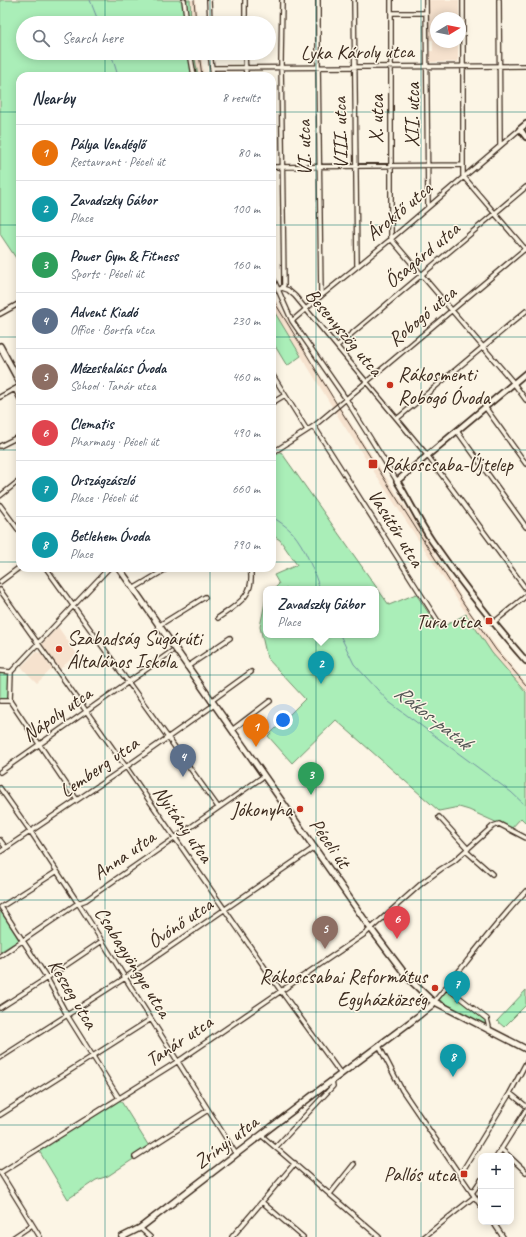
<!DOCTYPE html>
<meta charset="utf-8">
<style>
body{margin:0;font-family:Caveat,sans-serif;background:#f6f6f7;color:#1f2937}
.controls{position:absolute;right:12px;bottom:12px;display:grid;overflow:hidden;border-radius:8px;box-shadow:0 2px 10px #0003}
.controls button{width:36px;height:36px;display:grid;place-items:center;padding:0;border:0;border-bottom:1px solid #e0e1e3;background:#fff;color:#1f2937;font:20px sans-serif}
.compass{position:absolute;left:430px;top:12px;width:36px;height:36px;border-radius:50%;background:#fff;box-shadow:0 2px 10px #0003;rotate:80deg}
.you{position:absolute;left:283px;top:720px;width:14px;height:14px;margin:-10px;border:3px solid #fff;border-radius:50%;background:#1a73e8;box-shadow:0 0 0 6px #1a73e833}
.badge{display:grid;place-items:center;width:26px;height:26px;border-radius:50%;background:#d93025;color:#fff;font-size:13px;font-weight:700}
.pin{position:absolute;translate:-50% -33px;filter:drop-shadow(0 1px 2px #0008)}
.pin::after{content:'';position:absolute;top:21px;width:14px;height:12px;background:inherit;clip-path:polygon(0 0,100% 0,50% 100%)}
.popup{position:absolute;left:263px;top:586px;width:116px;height:52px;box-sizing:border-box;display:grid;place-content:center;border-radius:8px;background:#fff;filter:drop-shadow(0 1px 3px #0005);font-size:13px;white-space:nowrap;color:#747a83}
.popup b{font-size:15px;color:#1f2937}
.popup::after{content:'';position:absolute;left:50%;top:100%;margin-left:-8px;border:8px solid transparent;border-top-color:#fff}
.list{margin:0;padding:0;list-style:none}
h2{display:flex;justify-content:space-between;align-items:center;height:52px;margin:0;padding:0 16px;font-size:17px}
h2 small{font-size:13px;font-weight:400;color:#747a83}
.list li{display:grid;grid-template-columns:26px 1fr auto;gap:12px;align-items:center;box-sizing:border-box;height:56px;padding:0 16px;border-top:1px solid #e0e1e3}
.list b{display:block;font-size:15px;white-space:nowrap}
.list p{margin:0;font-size:13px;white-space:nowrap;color:#747a83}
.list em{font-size:13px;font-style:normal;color:#747a83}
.icon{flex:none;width:22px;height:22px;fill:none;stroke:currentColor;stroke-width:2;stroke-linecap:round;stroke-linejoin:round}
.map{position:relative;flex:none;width:526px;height:1237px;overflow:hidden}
.search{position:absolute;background:#fff;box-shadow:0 2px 10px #0003;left:16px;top:16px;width:260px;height:44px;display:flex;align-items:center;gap:10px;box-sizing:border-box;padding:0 14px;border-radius:22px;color:#747a83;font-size:15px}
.panel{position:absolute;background:#fff;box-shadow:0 2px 10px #0003;left:16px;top:72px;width:260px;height:500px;border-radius:12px}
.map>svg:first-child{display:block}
.built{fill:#f6e2ce}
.green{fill:#aaeeb8;stroke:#728c6b}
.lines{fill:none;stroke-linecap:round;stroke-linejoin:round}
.stream{stroke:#7292a1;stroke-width:1}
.minor-casing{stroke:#3b2a1e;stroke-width:6}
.tertiary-casing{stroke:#3b2a1e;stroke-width:8}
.secondary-casing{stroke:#3b2a1e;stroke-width:8}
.minor{stroke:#fcf5e5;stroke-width:3.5}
.tertiary{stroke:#fcf5e5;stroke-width:4.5}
.secondary{stroke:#fcf5e5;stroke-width:5}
.rail{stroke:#3b2a1e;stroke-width:1}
.grid{fill:none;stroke:#0f766e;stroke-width:1;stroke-opacity:0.55}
.poi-dot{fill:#c8321e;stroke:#fcf5e5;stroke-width:1.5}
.labels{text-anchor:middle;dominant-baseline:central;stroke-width:3;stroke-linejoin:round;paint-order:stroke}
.street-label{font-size:20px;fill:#3b2a1e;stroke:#fcf5e5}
.poi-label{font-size:20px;fill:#3b2a1e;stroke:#fcf5e5;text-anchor:end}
.water-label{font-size:21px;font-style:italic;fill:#525554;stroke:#fcf5e5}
</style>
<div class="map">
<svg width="526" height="1237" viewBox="0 0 526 1237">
<rect width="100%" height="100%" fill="#fcf5e5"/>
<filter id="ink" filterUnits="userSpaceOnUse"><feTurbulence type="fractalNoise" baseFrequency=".025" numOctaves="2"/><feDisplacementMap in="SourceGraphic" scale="8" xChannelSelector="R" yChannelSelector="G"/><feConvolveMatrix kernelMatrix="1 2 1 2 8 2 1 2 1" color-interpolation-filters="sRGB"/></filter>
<g filter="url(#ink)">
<path class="built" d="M 190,0 L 196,0 L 197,23 L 191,23 Z
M 429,0 L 459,0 L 459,18 L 436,18 L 436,42 L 458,42 L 458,62 L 429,62 L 429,51 L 433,51 L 433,40 L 429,40 Z
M 194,53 L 201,53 L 204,76 L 198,76 Z
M 272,293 L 297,337 L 336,401 L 414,520 L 470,611 L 497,648 L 526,683 L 526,692 L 492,653 L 339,418 L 272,308 Z
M 58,627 L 77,654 L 60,669 L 42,644 Z
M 36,652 L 41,653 L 52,669 L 37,683 L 21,667 Z"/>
<path class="green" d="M 0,0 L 190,0 L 191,23 L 23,23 L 23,53 L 194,53 L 198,76 L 20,76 L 20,264 L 0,234 Z
M 272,308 L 301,356 L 287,366 L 272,341 Z
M 281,452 L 389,605 L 416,594 L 439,629 L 466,614 L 492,653 L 526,692 L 526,823 L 521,818 L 511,829 L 469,810 L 459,807 L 439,811 L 336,720 L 292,763 L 268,736 L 305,699 L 267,658 L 260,627 L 266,597 L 266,635 L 376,635 L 376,589 L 274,589 L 279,584 L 274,575 L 297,565 L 280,540 L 272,535 L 272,458 Z
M 0,671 L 11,672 L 10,701 L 0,701 Z
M 0,910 L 19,940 L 0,952 Z
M 447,990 L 486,1020 L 487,1026 L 439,1000 Z
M 526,990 L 526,1005 L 504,1027 L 497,1021 Z
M 119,1098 L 150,1148 L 108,1176 L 96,1180 L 68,1199 L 38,1149 Z"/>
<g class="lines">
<path class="stream" d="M 90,0 L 99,23
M 111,53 L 118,76
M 272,517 C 279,521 286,526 292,532 C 306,548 313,570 320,589
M 340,635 L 354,664 L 389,702 L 511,792 L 526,806"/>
<defs>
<path id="minor" d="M 184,0 L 187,23
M 209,0 L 210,23
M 245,0 L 245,23
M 318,0 L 318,60 L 321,296
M 354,0 L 357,265
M 391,0 L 391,239 L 512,381 L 526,400
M 426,0 L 428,207
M 463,0 L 463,176 L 526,250
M 499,0 L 500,145
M 391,13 L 426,13
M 190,53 L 194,76
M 210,53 L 213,76
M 245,53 L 246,76
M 212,68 L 526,66
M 272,167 L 463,165
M 272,276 L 292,321 L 346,399 L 397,481
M 282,288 L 288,290 L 295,296 L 427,455 L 526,589
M 278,290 L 282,288 L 284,285 L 281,61 L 282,0
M 0,314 L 20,303
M 292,321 L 321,296 L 391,239 L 520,129
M 337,346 L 526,187
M 272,374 L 307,430
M 15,389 L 20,399
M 0,397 L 20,386
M 272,403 L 285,395
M 485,407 L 526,464
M 398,418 L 526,311
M 314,426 L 441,626
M 457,431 L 526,527
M 0,446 L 20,436
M 272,453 L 314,426 L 526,248
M 0,496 L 20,480
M 0,505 L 20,532
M 46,568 L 218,807
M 0,582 L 20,567
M 133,589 L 168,568
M 0,590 L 126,767 L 281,991 L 341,1074
M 218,618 C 238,604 256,595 250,568
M 493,623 L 526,596
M 158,626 L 205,597
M 187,667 L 230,638
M 0,671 L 11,672
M 11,672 L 109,568
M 0,701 L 10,701 L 11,672
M 10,701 L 77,800
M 211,701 L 251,672
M 232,730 L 270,701
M 0,772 L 171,652
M 0,788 L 31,832 L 78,903 L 236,1154
M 439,817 L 468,849
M 0,840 L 6,848
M 466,851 L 492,874
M 0,852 L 126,767 L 214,705
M 56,872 L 1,907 L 47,978 L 67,1015 L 119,1098
M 0,956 L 78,903 L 86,900 L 264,776
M 446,987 L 487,1019 L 489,1027 L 488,1030
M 434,1002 C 465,965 493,926 526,891
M 0,1008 L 47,978 L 102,941
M 379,1046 L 402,1090 L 481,1206
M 0,1058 L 125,978 L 314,848
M 510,1093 L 526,1106
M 0,1115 L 151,1019
M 261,1135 L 379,1237
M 276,1147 L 333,1086 L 332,1081
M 501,1149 L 509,1156
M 497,1156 L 526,1110
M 135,1157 L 208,1110
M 511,1158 L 526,1172
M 0,1172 L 40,1237
M 0,1173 L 183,1058 L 366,933 L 422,883 L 441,869 L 454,861 L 493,826 L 499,824 L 526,838
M 460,1175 L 510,1093 L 526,1063
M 472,1193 L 481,1180
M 330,1194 L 354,1164
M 262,1202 L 303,1237
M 493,1222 L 503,1237
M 140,1228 L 150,1237
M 14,1237 L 32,1225
M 232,1237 L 295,1163
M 424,1237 L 474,1197"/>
<path id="tertiary" d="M 526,124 L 520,129 L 526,137
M 526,373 L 397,481 C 409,500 419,522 432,541 C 461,583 493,623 526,661"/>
<path id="secondary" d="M 0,346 L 20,383
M 119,568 L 371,929 L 408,978 L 431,1000 L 526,1049
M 122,1237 L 140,1228 L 313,1095 L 417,1017 L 432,1005 L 434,1002"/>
</defs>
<use href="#minor" class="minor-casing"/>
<use href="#tertiary" class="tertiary-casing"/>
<use href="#secondary" class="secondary-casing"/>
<use href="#minor" class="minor"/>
<use href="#tertiary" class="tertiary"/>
<use href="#secondary" class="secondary"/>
<path class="rail" d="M 194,0 L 196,23
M 199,53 L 202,76
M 272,298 L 338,406 L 464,604 L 496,650 L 526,685"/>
</g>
</g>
<path class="grid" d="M 105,0 L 105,23M 210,0 L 210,23M 316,0 L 316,1237M 421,0 L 421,1237M 105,53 L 105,76M 210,53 L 210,76M 0,112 L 20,112M 272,112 L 526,112M 0,225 L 20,225M 272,225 L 526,225M 0,337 L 20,337M 272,337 L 526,337M 0,450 L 20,450M 272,450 L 526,450M 0,562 L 20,562M 272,562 L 526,562M 105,568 L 105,1237M 210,568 L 210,1237M 0,675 L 526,675M 0,787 L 526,787M 0,900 L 526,900M 0,1012 L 526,1012M 0,1125 L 526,1125"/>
<g class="poi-dot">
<circle cx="390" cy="385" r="4"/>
<rect x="368" y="459" width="10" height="10" rx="2"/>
<rect x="485" y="617" width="8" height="8" rx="2"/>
<circle cx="59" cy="649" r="4"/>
<circle cx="300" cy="809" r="4"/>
<circle cx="435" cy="988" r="4"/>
<rect x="460" y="1170" width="8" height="8" rx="2"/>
</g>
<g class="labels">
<g class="street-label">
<text transform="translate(357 52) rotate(-1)">Lyka Károly utca</text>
<text transform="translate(412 115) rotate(-90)">XII. utca</text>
<text transform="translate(376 119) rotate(-90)">X. utca</text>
<text transform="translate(340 133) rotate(-91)">VIII. utca</text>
<text transform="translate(304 148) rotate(-91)">VI. utca</text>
<text transform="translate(399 211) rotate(-40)">Ároktő utca</text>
<text transform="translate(422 255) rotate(-40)">Ősagárd utca</text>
<text transform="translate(422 316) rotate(-40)">Robogó utca</text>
<text transform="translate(344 332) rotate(50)">Besenyszög utca</text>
<text transform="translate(396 528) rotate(58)">Vasútőr utca</text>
<text transform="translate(57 714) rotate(-35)">Nápoly utca</text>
<text transform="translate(99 767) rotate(-35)">Lemberg utca</text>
<text transform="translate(183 824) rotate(55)">Nyitány utca</text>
<text transform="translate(330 843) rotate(55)">Péceli út</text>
<text transform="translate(124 855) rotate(-35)">Anna utca</text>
<text transform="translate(180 923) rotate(-34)">Óvónő utca</text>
<text transform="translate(133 962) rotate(58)">Csabagyöngye utca</text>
<text transform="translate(73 994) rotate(59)">Keszeg utca</text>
<text transform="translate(179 1041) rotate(-34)">Tanár utca</text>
<text transform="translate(226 1142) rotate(-37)">Zrínyi utca</text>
</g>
<g class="poi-label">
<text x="398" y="374" text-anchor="start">Rákosmenti<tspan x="398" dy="23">Robogó Óvoda</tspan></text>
<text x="382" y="464" text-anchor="start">Rákoscsaba-Újtelep</text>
<text x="481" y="621">Tura utca</text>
<text x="67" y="638" text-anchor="start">Szabadság Sugárúti<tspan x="67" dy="23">Általános Iskola</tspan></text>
<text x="292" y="809">Jókonyha</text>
<text x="427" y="976">Rákoscsabai Református<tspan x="427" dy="23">Egyházközség</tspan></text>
<text x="456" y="1174">Pallós utca</text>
</g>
<g class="water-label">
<text transform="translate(433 717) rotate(38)">Rákos-patak</text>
</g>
</g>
</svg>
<div class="controls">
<button>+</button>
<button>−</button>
</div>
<svg class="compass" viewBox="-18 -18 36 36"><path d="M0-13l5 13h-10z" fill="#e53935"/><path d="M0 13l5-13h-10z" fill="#747a83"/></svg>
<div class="you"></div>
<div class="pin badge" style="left:256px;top:747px;background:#e8710a">1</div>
<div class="pin badge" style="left:321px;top:684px;background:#0f9aa8">2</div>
<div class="popup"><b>Zavadszky Gábor</b>Place</div>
<div class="pin badge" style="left:311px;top:795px;background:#2e9e5b">3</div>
<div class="pin badge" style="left:183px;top:777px;background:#5c6f8a">4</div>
<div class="pin badge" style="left:325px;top:949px;background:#8d6e63">5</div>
<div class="pin badge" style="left:397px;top:939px;background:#e0444e">6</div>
<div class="pin badge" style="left:457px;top:1004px;background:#0f9aa8">7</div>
<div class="pin badge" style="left:453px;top:1077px;background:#0f9aa8">8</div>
<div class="search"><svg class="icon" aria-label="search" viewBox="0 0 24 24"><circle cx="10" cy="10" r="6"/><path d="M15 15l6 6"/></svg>Search here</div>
<section class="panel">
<h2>Nearby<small>8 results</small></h2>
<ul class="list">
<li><span class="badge" style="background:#e8710a">1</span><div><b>Pálya Vendéglő</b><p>Restaurant · Péceli út</p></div><em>80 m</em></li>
<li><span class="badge" style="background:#0f9aa8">2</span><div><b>Zavadszky Gábor</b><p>Place</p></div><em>100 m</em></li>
<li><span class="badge" style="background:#2e9e5b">3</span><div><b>Power Gym &amp; Fitness</b><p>Sports · Péceli út</p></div><em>160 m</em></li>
<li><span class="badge" style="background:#5c6f8a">4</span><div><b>Advent Kiadó</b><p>Office · Borsfa utca</p></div><em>230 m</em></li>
<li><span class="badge" style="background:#8d6e63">5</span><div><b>Mézeskalács Óvoda</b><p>School · Tanár utca</p></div><em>460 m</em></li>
<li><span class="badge" style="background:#e0444e">6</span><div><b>Clematis</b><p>Pharmacy · Péceli út</p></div><em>490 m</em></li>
<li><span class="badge" style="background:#0f9aa8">7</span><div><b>Országzászló</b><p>Place · Péceli út</p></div><em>660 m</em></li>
<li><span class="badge" style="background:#0f9aa8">8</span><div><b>Betlehem Óvoda</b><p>Place</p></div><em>790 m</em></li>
</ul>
</section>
</div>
